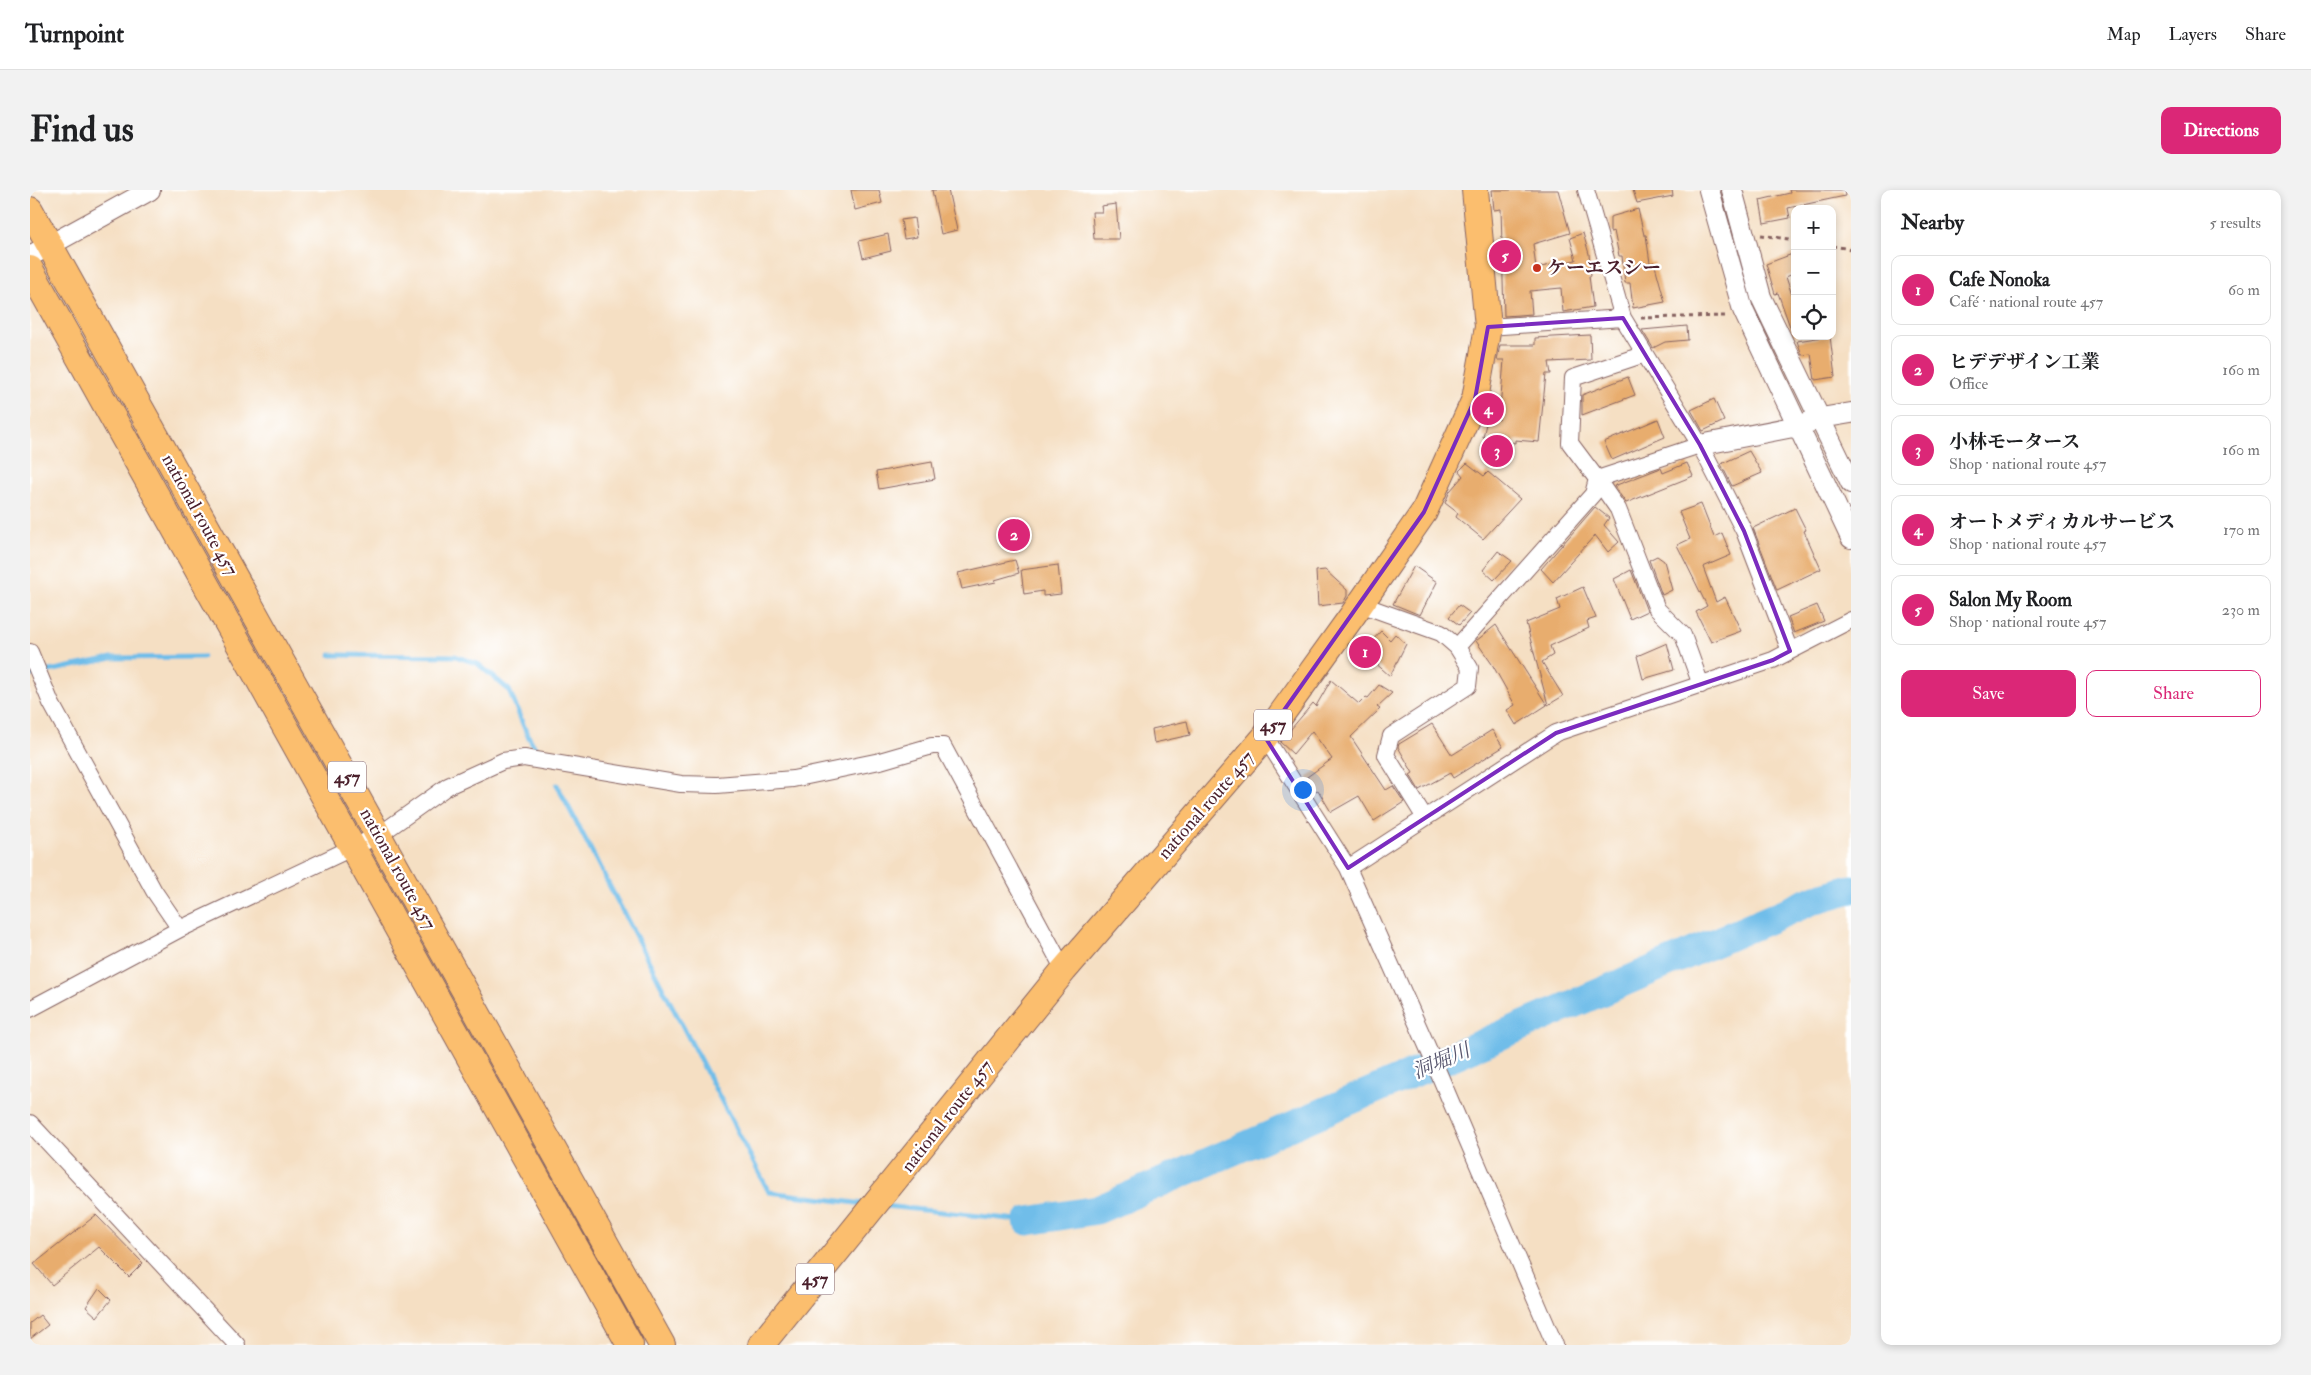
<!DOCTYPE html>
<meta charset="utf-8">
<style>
body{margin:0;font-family:"IM FELL Double Pica","Noto Serif JP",serif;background:#f2f2f2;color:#202124}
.controls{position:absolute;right:15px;top:15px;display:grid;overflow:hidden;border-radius:10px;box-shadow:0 2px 8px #0003}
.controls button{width:45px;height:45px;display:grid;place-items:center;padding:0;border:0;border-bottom:1px solid #e0e0e0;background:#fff;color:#202124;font:25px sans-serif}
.you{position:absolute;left:1272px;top:599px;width:18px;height:18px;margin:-12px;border:4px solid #fff;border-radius:50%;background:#1a73e8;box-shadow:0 0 0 8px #1a73e833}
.badge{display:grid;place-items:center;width:32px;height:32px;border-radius:50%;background:#db2777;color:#fff;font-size:16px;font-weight:700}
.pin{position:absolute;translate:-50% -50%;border:2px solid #fff;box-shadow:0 1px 5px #0006}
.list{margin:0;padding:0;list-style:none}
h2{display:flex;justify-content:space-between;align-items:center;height:65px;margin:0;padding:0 20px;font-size:21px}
h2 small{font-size:16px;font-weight:400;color:#757577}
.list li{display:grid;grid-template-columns:32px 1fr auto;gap:15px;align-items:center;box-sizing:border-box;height:70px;margin:0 10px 10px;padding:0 10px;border:1px solid #e0e0e0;border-radius:10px}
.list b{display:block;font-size:19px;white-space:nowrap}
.list p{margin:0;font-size:16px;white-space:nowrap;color:#757577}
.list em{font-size:16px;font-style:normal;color:#757577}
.actions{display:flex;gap:10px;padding:15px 20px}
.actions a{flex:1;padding:11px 0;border:1px solid #db2777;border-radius:10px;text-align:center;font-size:18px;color:#db2777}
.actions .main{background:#db2777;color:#fff}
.icon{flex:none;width:28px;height:28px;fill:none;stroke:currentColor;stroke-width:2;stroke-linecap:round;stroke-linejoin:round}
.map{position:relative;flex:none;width:1821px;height:1155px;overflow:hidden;border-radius:10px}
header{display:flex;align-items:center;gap:30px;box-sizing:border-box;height:70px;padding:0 25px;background:#fff;border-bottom:1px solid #e0e0e0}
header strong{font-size:24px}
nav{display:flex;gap:28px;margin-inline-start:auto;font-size:18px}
.intro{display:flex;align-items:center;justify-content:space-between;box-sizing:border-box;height:120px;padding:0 30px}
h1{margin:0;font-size:35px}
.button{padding:12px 22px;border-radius:10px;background:#db2777;color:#fff;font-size:18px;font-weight:700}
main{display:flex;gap:30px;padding:0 30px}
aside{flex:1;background:#fff;border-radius:10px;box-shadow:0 2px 8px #0003}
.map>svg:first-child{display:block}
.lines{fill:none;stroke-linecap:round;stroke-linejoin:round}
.stream{stroke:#6fbde9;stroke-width:5}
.river{stroke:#6fbde9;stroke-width:29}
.building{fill:#e8ad6e}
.minor-casing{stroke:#866260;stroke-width:18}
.tertiary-casing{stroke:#866260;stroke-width:22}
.trunk-casing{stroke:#866260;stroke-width:28}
.path{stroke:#866260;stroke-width:3;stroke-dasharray:4 4;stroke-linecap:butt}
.minor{stroke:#fff;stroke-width:16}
.tertiary{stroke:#fff;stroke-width:20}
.trunk{stroke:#fbbe6e;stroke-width:26}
.marked{fill:none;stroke:#7b2cbf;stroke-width:4;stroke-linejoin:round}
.poi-dot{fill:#c8321e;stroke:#fff;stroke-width:2}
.labels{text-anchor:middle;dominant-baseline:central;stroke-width:4.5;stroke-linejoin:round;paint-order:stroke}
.shield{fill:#fff;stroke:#80626b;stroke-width:1}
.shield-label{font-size:18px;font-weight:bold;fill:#4a1f2b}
.poi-label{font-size:19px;font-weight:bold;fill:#4a1f2b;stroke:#fff;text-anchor:start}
.street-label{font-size:19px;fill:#4a1f2b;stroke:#fff}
.water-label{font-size:20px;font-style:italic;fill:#57566e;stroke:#fff}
</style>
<header>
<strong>Turnpoint</strong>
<nav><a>Map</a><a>Layers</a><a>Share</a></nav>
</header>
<div class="intro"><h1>Find us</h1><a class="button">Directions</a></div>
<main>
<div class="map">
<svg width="1821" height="1155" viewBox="0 0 1821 1155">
<rect width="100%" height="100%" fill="#fff"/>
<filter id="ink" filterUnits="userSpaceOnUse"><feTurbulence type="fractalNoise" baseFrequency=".02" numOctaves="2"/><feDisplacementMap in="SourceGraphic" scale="10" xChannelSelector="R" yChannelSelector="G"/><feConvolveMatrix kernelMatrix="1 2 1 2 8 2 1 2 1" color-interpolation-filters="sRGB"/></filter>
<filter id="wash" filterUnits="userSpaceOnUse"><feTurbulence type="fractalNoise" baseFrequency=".0096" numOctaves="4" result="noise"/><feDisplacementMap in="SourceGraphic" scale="20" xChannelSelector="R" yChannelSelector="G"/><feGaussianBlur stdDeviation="1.12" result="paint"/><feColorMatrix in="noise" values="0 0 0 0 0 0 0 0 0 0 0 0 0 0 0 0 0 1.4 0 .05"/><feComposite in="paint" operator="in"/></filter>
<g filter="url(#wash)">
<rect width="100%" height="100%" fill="#f5dfc3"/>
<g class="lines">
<path class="stream" d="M 301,465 L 425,466 L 448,474 L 479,500 L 497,544 L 511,568
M 0,485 L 82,468 L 173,467
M 527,595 L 739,1002 L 834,1014
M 855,1016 L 998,1031"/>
<path class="river" d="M 998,1031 L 1067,1020 L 1786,709 L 1821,699"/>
</g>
<g id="blocks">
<path class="building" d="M 821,0 L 849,0 L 852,13 L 825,20 Z
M 902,0 L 918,0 L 927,40 L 911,44 Z
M 1462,0 L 1528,0 L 1540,43 L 1503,54 L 1506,78 L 1546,70 L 1540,48 L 1553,43 L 1559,64 L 1561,86 L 1559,86 L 1563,117 L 1533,122 L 1531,98 L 1500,101 L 1502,124 L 1474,126 L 1471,19 L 1464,20 Z
M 1603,0 L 1642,0 L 1643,6 L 1607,13 Z
M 1759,0 L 1814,0 L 1815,6 L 1758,18 L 1760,28 L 1734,33 L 1730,10 L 1760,3 Z
M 1086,14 L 1089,49 L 1064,49 L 1062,22 L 1072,22 L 1071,16 Z
M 1608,19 L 1614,45 L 1616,45 L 1620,73 L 1624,72 L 1635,112 L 1603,118 L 1600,93 L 1595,93 L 1592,66 L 1589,66 L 1584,41 L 1580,42 L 1580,27 Z
M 884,28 L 887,47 L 874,49 L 871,30 Z
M 858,44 L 861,61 L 833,68 L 829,51 Z
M 1765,63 L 1765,83 L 1756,87 L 1765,114 L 1765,145 L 1763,145 L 1748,103 L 1745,104 L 1736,74 Z
M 1657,136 L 1658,150 L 1635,152 L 1623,158 L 1612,140 Z
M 1560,145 L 1561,170 L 1519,172 L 1521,184 L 1516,184 L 1509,252 L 1485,250 L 1485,253 L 1453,247 L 1458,225 L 1469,230 L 1474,170 L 1467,170 L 1470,155 L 1505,155 L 1505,148 Z
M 1800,146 L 1805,187 L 1785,190 L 1781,164 L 1772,165 L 1767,151 Z
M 1598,187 L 1605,205 L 1552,225 L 1552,205 Z
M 1684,209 L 1694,231 L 1673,241 L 1661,220 Z
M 1628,229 L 1635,247 L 1582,270 L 1574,252 Z
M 1719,261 L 1732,283 L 1702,296 L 1691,274 Z
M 902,272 L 905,289 L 849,299 L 846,282 Z
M 1437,273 L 1454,286 L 1458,282 L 1490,309 L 1453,349 L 1426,327 L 1428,323 L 1415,313 L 1420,301 L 1433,286 L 1429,281 Z
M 1657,273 L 1663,286 L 1596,313 L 1584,296 L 1631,278 L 1633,283 Z
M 1671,314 L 1684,347 L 1692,343 L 1701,365 L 1673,377 L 1686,412 L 1695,407 L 1711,441 L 1681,452 L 1666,422 L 1677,416 L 1647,355 L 1660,349 L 1649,322 Z
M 1565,317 L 1579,328 L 1574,335 L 1589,352 L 1578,362 L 1565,345 L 1523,392 L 1511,379 Z
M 1765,318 L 1776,340 L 1774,341 L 1791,379 L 1747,400 L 1723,338 Z
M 1468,361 L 1482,371 L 1464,390 L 1453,380 Z
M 1627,366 L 1634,371 L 1642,400 L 1632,405 L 1619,370 Z
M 985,370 L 989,383 L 965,390 L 966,392 L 932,399 L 928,383 Z
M 1028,375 L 1031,404 L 1013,406 L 1013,401 L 994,404 L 991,380 Z
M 1384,376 L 1407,392 L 1390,425 L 1363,414 Z
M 1295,380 L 1317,400 L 1317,406 L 1313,413 L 1288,416 L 1286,381 Z
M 1601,380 L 1617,421 L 1600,429 L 1584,389 Z
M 1553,397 L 1566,428 L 1557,431 L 1559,438 L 1520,456 L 1523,465 L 1512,472 L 1533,506 L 1518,515 L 1496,433 L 1530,419 L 1527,409 Z
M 1429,415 L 1440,423 L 1429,435 L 1419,427 Z
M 1787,415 L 1794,431 L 1764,443 L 1758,427 Z
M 1466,435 L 1517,515 L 1486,535 L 1477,520 L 1485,515 L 1462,474 L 1446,451 Z
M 1351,441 L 1360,450 L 1365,444 L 1376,454 L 1360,486 L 1343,471 L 1348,465 L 1338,455 Z
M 1637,453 L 1644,480 L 1613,489 L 1607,466 Z
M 1301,490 L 1329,514 L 1336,507 L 1338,508 L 1349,495 L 1362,503 L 1347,517 L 1350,519 L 1321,547 L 1356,600 L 1363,596 L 1374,612 L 1344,631 L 1329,606 L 1301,622 L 1288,600 L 1286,601 L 1277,587 L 1302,569 L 1282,541 L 1263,564 L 1250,552 L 1283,513 L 1286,516 Z
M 1157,531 L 1160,545 L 1124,553 L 1122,539 Z
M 1402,534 L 1422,565 L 1462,540 L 1473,557 L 1423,588 L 1420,583 L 1389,600 L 1380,585 L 1383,583 L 1368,557 L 1369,554 Z
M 66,1025 L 113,1073 L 99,1087 L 69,1057 L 22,1095 L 4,1074 Z
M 69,1098 L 81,1110 L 67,1127 L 56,1117 Z
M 10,1125 L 18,1135 L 0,1149 L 0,1133 Z"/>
</g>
</g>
<g filter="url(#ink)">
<use href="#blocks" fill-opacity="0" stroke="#866260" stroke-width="1"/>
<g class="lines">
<defs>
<path id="minor" d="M 1593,128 L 1670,255 L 1714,341 L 1760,461
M 1458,137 L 1593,128 L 1556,0
M 1615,164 L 1543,188 L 1540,253 L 1567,289 L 1670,255
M 1567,289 L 1588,319 L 1627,419 L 1653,445 L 1671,495
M 1330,414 L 1411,443 L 1427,457
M 0,462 L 21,513 L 124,701 L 150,739
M 1235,547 L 1318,678 L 1397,856 L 1525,1155
M 1395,628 L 1356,565 L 1361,546 L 1438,496 L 1440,478 L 1427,457 L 1563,304 L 1567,289
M 1318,678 L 1526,543 L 1743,470 L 1821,430
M 0,819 L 150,739 L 349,645 L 418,596 L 473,571 L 494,568 L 651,594 L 687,595 L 763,589 L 850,571 L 902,556 L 913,556 L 1034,780
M 0,933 L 207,1155"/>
<path id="tertiary" d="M 1679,0 L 1713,120 L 1821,348
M 1702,0 L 1731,107 L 1821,293
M 0,66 L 120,0
M 1670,255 L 1768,236 L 1791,228 L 1821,223"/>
<path id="trunk" d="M 0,20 L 632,1155
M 0,79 L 600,1155
M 731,1155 L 1034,780 L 1235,547 L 1322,426 L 1394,322 L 1445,209 L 1458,137 L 1445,0"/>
</defs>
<use href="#minor" class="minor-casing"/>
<use href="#tertiary" class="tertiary-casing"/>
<use href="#trunk" class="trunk-casing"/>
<path class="path" d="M 1731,45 L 1765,50
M 1802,56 L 1821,59
M 1611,128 L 1695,126"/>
<use href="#minor" class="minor"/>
<use href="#tertiary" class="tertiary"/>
<use href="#trunk" class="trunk"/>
</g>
</g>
<path class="marked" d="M 1593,128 L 1670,255 L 1714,341 L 1760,461 L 1743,470 L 1526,543 L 1318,678 L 1235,547 L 1394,322 L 1445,209 L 1458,137 Z"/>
<circle class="poi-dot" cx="1507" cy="78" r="5"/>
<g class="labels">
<g class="shield">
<rect x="1224" y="519.5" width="38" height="31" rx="4"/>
<rect x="298" y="571.5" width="38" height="31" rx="4"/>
<rect x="766" y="1073.5" width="38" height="31" rx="4"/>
</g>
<g class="shield-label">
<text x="1243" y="535">457</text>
<text x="317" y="587">457</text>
<text x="785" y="1089">457</text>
</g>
<g class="poi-label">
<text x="1517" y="78">ケーエスシー</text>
</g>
<g class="street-label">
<text transform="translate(170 325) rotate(61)">national route 457</text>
<text transform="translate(1176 615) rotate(-49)">national route 457</text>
<text transform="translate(368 679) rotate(61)">national route 457</text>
<text transform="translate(917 926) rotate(-52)">national route 457</text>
</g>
<g class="water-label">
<text transform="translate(1411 871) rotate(-23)">洞堀川</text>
</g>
</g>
</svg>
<div class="controls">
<button>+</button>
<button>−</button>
<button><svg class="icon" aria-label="locate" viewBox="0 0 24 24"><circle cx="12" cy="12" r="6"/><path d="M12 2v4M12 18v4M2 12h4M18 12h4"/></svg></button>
</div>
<div class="you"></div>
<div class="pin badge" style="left:1335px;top:462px">1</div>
<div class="pin badge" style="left:984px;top:345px">2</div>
<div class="pin badge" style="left:1467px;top:261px">3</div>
<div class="pin badge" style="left:1458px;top:219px">4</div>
<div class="pin badge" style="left:1475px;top:66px">5</div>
</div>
<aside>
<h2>Nearby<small>5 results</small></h2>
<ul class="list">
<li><span class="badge">1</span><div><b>Cafe Nonoka</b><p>Café · national route 457</p></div><em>60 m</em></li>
<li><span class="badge">2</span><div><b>ヒデデザイン工業</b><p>Office</p></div><em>160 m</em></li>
<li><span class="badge">3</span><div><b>小林モータース</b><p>Shop · national route 457</p></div><em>160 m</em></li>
<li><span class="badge">4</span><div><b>オートメディカルサービス</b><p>Shop · national route 457</p></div><em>170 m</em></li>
<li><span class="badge">5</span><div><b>Salon My Room</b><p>Shop · national route 457</p></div><em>230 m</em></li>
</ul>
<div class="actions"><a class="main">Save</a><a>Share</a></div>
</aside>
</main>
